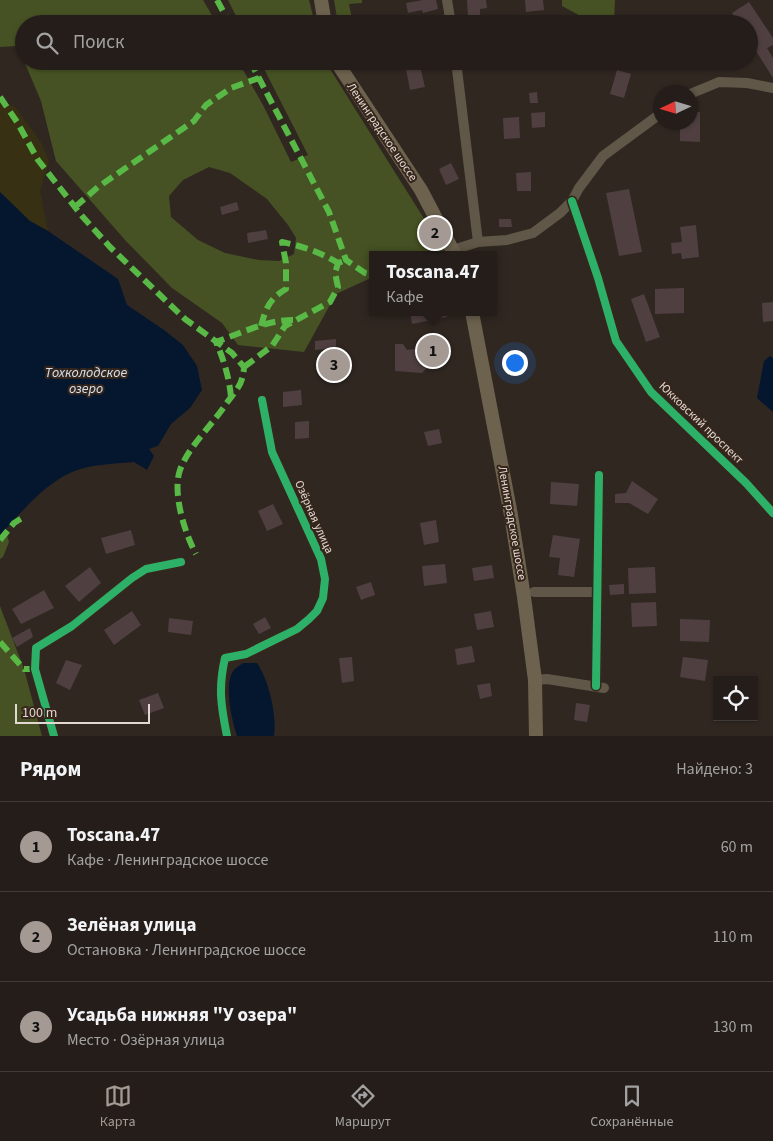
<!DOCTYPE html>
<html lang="ru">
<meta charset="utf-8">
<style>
body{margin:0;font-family:"Source Sans 3",sans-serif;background:#2c2622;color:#f1f3f6}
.controls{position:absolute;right:15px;bottom:15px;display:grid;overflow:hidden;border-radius:0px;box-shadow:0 1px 4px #0004}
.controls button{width:45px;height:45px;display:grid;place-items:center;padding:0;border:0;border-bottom:1px solid #413b38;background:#241d19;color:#f1f3f6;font:25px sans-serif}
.compass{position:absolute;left:653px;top:85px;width:45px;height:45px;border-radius:50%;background:#241d19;box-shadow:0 1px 4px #0004;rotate:266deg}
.scale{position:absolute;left:15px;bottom:12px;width:135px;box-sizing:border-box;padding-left:5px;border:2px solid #e2d8d1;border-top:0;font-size:14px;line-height:18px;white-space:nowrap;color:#e2d8d1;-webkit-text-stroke:4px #36261b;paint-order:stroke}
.you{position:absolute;left:514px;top:362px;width:18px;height:18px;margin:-12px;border:4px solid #fff;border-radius:50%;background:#1a73e8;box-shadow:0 0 0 8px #1a73e833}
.badge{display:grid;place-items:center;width:32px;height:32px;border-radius:50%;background:#a49a93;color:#111;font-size:16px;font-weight:700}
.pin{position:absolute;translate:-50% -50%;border:2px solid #fff;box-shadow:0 1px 5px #0006}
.popup{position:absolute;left:369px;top:251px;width:128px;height:65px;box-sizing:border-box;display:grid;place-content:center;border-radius:0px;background:#241d19;filter:drop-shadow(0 1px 4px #0005);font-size:16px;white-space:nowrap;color:#a3a2a2}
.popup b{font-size:19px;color:#f1f3f6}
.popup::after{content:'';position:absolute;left:50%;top:100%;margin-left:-10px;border:10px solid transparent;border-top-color:#241d19}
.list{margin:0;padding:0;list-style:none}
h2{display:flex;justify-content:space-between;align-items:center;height:65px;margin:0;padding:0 20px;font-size:21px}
h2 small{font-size:16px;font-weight:400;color:#a3a2a2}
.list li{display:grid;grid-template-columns:32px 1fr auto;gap:15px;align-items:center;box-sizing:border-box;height:90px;padding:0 20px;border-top:1px solid #413b38}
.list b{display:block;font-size:19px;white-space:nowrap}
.list p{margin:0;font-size:16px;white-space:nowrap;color:#a3a2a2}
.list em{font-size:16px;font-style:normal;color:#a3a2a2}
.icon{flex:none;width:28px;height:28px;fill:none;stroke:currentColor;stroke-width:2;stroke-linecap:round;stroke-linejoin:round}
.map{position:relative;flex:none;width:773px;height:736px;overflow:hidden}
.search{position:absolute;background:#241d19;box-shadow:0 1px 4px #0004;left:15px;right:15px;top:15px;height:55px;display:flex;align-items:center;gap:12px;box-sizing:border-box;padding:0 18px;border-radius:28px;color:#a3a2a2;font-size:19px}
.sheet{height:335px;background:#241d19}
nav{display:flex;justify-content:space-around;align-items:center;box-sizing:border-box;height:70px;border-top:1px solid #413b38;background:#241d19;font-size:14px;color:#a3a2a2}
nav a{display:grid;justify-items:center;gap:2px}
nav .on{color:#a49a93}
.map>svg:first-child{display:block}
.green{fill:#465224;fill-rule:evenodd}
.sand{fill:#383013}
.water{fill:#04172e}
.building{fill:#4f3f41}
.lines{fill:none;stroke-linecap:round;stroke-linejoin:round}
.minor{stroke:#605748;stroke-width:10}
.secondary{stroke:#6c624e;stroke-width:14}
.quiet{stroke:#58b947;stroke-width:6;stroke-dasharray:12 6;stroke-linecap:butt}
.cycleway-casing{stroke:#36261b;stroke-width:11}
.cycleway{stroke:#2db169;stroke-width:8}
.labels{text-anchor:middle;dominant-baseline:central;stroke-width:4;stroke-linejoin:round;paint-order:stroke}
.street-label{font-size:12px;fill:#e2d8d1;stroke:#36261b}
.water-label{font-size:14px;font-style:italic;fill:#d2e1f1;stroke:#36261b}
</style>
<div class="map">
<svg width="773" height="736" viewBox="0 0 773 736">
<rect width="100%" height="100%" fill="#302721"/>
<path class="green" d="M 0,0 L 203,0 L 217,24 L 24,24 L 24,61 L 17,46 L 0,47 Z
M 228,0 L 309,0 L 315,24 L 240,24 Z
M 334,0 L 362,0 L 362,3 L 349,4 L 353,24 L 338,24 Z
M 562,0 L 615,0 L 614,22 L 588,20 L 562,6 Z
M 24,61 L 238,61 L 263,105 L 291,162 L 308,155 L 260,61 L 325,61 L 445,252 L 435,255 L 373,255 L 373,277 L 336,294 L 304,352 L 238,345 L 222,323 L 172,288 L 125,240 L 56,161 L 41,101 ZM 209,167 L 230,173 L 267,199 L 288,225 L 296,238 L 294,254 L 279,261 L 259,260 L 225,253 L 198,240 L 171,217 L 169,196 L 183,180 Z
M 5,529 L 9,542 L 3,557 L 0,559 L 0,535 Z
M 0,606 L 24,669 L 42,736 L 0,736 Z"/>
<path class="sand" d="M 0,99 L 16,108 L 42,144 L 49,161 L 40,191 L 48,231 L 30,221 L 0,192 Z"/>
<path class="water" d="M 0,192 L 30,221 L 48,231 L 118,279 L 127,305 L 164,330 L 183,345 L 197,366 L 202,390 L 190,408 L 171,424 L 158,446 L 149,449 L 154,456 L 147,470 L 134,462 C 113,464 89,464 70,473 C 42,486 21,513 0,535 Z
M 770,356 L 773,358 L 773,412 L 757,398 L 764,361 Z
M 243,663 L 257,663 C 269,681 277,715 274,736 L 237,736 C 232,721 223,683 234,670 C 236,667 241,665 243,663 Z"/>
<path class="building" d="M 423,0 L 436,0 L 438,9 L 423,13 L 422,10 L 408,13 L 406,3 Z
M 467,0 L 486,0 L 487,8 L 480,9 L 480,16 L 468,17 Z
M 525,0 L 543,0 L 544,10 L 526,12 Z
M 749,2 L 773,38 L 773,45 L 767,48 L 773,58 L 773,78 L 749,40 L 749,24 L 738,24 L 732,13 Z
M 410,16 L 411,24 L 395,24 L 394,18 Z
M 522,61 L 530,61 L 530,70 L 522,70 Z
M 554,61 L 571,61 L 571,70 L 554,70 Z
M 420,66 L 425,87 L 410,90 L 406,69 Z
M 617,70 L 631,74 L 624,98 L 610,94 Z
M 537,92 L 538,103 L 530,103 L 529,93 Z
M 545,112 L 545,127 L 532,128 L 531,113 Z
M 690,112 L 700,112 L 700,142 L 680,141 L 680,122 L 690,122 Z
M 519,117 L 520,138 L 504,139 L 503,118 Z
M 451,163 L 459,179 L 446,185 L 439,169 Z
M 531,172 L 531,191 L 517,191 L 516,173 Z
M 629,189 L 642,252 L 619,256 L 606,193 Z
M 237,202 L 239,210 L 222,215 L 220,207 Z
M 499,219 L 511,219 L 512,227 L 499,227 Z
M 696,225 L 699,257 L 682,259 L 681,253 L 672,254 L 671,243 L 682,242 L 680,227 Z
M 266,230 L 268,239 L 248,243 L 247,233 Z
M 684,288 L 684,313 L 655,314 L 655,289 Z
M 644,294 L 660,337 L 646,342 L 631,299 Z
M 773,302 L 773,321 L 763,322 L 762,303 Z
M 410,312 L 446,312 L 447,317 L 412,324 Z
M 336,339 L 336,348 L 315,350 L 315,341 Z
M 395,344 L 403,344 L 407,350 L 436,346 L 437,353 L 433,354 L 435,367 L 427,368 L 422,373 L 395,371 Z
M 342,356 L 344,372 L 325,373 L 324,357 Z
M 301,390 L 302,405 L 283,407 L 283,392 Z
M 309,421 L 309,438 L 295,439 L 295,422 Z
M 439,429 L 442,443 L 428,446 L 424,432 Z
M 632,481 L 658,499 L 648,514 L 629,503 L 615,503 L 615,494 L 626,493 Z
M 551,482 L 579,484 L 577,506 L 550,504 Z
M 273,504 L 283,524 L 267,531 L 258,511 Z
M 436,520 L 439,542 L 424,545 L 420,523 Z
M 131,530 L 135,545 L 106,554 L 101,538 Z
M 553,535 L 580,539 L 574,577 L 558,575 L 560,558 L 549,557 Z
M 445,564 L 447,583 L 424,586 L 422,566 Z
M 492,565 L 494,578 L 474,581 L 472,568 Z
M 90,567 L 101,583 L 79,602 L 65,586 Z
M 655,567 L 656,593 L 629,594 L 628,568 Z
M 371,582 L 375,595 L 361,600 L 356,587 Z
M 624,584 L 624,594 L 610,595 L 609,585 Z
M 44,590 L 54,608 L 21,624 L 12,609 Z
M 656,602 L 657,626 L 632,627 L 631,603 Z
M 132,611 L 141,625 L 114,645 L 104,630 Z
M 491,611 L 494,627 L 477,630 L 474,614 Z
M 265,617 L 271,628 L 259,634 L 253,624 Z
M 169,618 L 193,621 L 191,635 L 168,632 Z
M 680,619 L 710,620 L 709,642 L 680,641 Z
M 30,628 L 33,637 L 17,647 L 12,638 Z
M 472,646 L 475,662 L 457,665 L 455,649 Z
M 352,657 L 354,681 L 342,683 L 339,658 Z
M 683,657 L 708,660 L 705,681 L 680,677 Z
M 66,660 L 82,665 L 70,690 L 56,683 Z
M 490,683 L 492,696 L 480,699 L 477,685 Z
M 158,693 L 164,708 L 145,715 L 139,700 Z
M 576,703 L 590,705 L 587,722 L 574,720 Z"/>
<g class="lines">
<path class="minor" d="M 447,0 L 451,24
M 456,61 L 478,242
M 690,94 L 719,82 L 747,83 L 773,88
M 572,201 L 598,278 L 616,341 L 651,392 L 746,483 L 773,513
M 453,250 L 478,242 L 507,240 L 533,233 L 560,213 L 572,201 L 579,188 L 603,156 L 660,114
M 534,592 L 597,592
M 535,680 L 547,679 L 604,688
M 596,686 L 599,475
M 54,736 L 35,669 L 36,648 L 72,626 L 132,578 L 146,569 L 181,562
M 227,736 C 221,706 218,688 225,658 L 246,654 L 297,629 L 309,619 L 317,611 L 323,598 L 325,579 L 321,559 L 272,452 L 262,400"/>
<path class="secondary" d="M 321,0 L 325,24
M 336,61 L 421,190 L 455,255
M 472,312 L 511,515 L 524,597 L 535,680 L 536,736"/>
<path class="quiet" d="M 217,0 L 230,24
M 250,61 L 329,212 L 346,260 L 365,273 L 373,275
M 0,97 L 17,122 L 38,160 L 82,216 L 110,247 L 185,319 L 232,353 L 244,367 C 243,385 236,390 226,404 C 213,424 188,447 180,470 C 172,493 185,534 196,554
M 75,207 L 98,187 L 194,121 L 206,105 L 231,88 L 259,78
M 261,326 C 266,308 269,299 286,289 L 286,263 L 282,242 C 302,246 320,252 338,263
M 244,367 L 272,346 L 285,326 L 330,302 L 338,287 L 335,273 L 338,263 L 346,260
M 231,397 C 229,377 224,360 216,342 C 241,333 267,320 293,320
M 0,540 L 14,523 L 22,518
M 0,642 L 24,669 L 35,669"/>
<defs>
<path id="cycleway" d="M 572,201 L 598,278 L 616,341 L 651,392 L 746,483 L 773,513
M 596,686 L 599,475
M 54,736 L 35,669 L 36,648 L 72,626 L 132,578 L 146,569 L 181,562
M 227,736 C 221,706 218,688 225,658 L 246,654 L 297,629 L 309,619 L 317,611 L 323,598 L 325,579 L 321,559 L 272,452 L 262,400"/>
</defs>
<use href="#cycleway" class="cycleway-casing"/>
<use href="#cycleway" class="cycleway"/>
</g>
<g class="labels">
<g class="street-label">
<text transform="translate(382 132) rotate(56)">Ленинградское шоссе</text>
<text transform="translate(701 423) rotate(44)">Юкковский проспект</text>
<text transform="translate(314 517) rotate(66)">Озёрная улица</text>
<text transform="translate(512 523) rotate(80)">Ленинградское шоссе</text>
</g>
<g class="water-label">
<text x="86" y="373">Тохколодское<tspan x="86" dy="16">озеро</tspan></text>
</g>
</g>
</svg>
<div class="controls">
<button><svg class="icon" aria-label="locate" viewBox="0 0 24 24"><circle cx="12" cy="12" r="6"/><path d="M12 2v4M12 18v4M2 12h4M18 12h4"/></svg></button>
</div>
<svg class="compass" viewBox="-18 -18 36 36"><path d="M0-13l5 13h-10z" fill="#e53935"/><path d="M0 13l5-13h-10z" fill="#a3a2a2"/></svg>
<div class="scale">100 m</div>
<div class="you"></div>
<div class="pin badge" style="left:433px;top:351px">1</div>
<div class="popup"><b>Toscana.47</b>Кафе</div>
<div class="pin badge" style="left:435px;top:233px">2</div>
<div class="pin badge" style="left:334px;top:365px">3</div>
<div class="search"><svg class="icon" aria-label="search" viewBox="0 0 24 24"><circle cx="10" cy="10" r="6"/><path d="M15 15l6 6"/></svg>Поиск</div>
</div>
<section class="sheet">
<h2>Рядом<small>Найдено: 3</small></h2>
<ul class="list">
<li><span class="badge">1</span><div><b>Toscana.47</b><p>Кафе · Ленинградское шоссе</p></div><em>60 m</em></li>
<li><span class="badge">2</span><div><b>Зелёная улица</b><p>Остановка · Ленинградское шоссе</p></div><em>110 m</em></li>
<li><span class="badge">3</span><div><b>Усадьба нижняя &quot;У озера&quot;</b><p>Место · Озёрная улица</p></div><em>130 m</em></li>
</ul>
</section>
<nav>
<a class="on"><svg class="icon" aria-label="map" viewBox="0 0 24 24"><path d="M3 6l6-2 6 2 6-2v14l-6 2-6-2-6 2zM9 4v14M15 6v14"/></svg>Карта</a>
<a><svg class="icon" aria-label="directions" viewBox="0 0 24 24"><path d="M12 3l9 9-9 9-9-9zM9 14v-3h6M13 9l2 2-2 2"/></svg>Маршрут</a>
<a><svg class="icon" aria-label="saved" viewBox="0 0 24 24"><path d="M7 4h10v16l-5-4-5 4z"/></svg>Сохранённые</a>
</nav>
